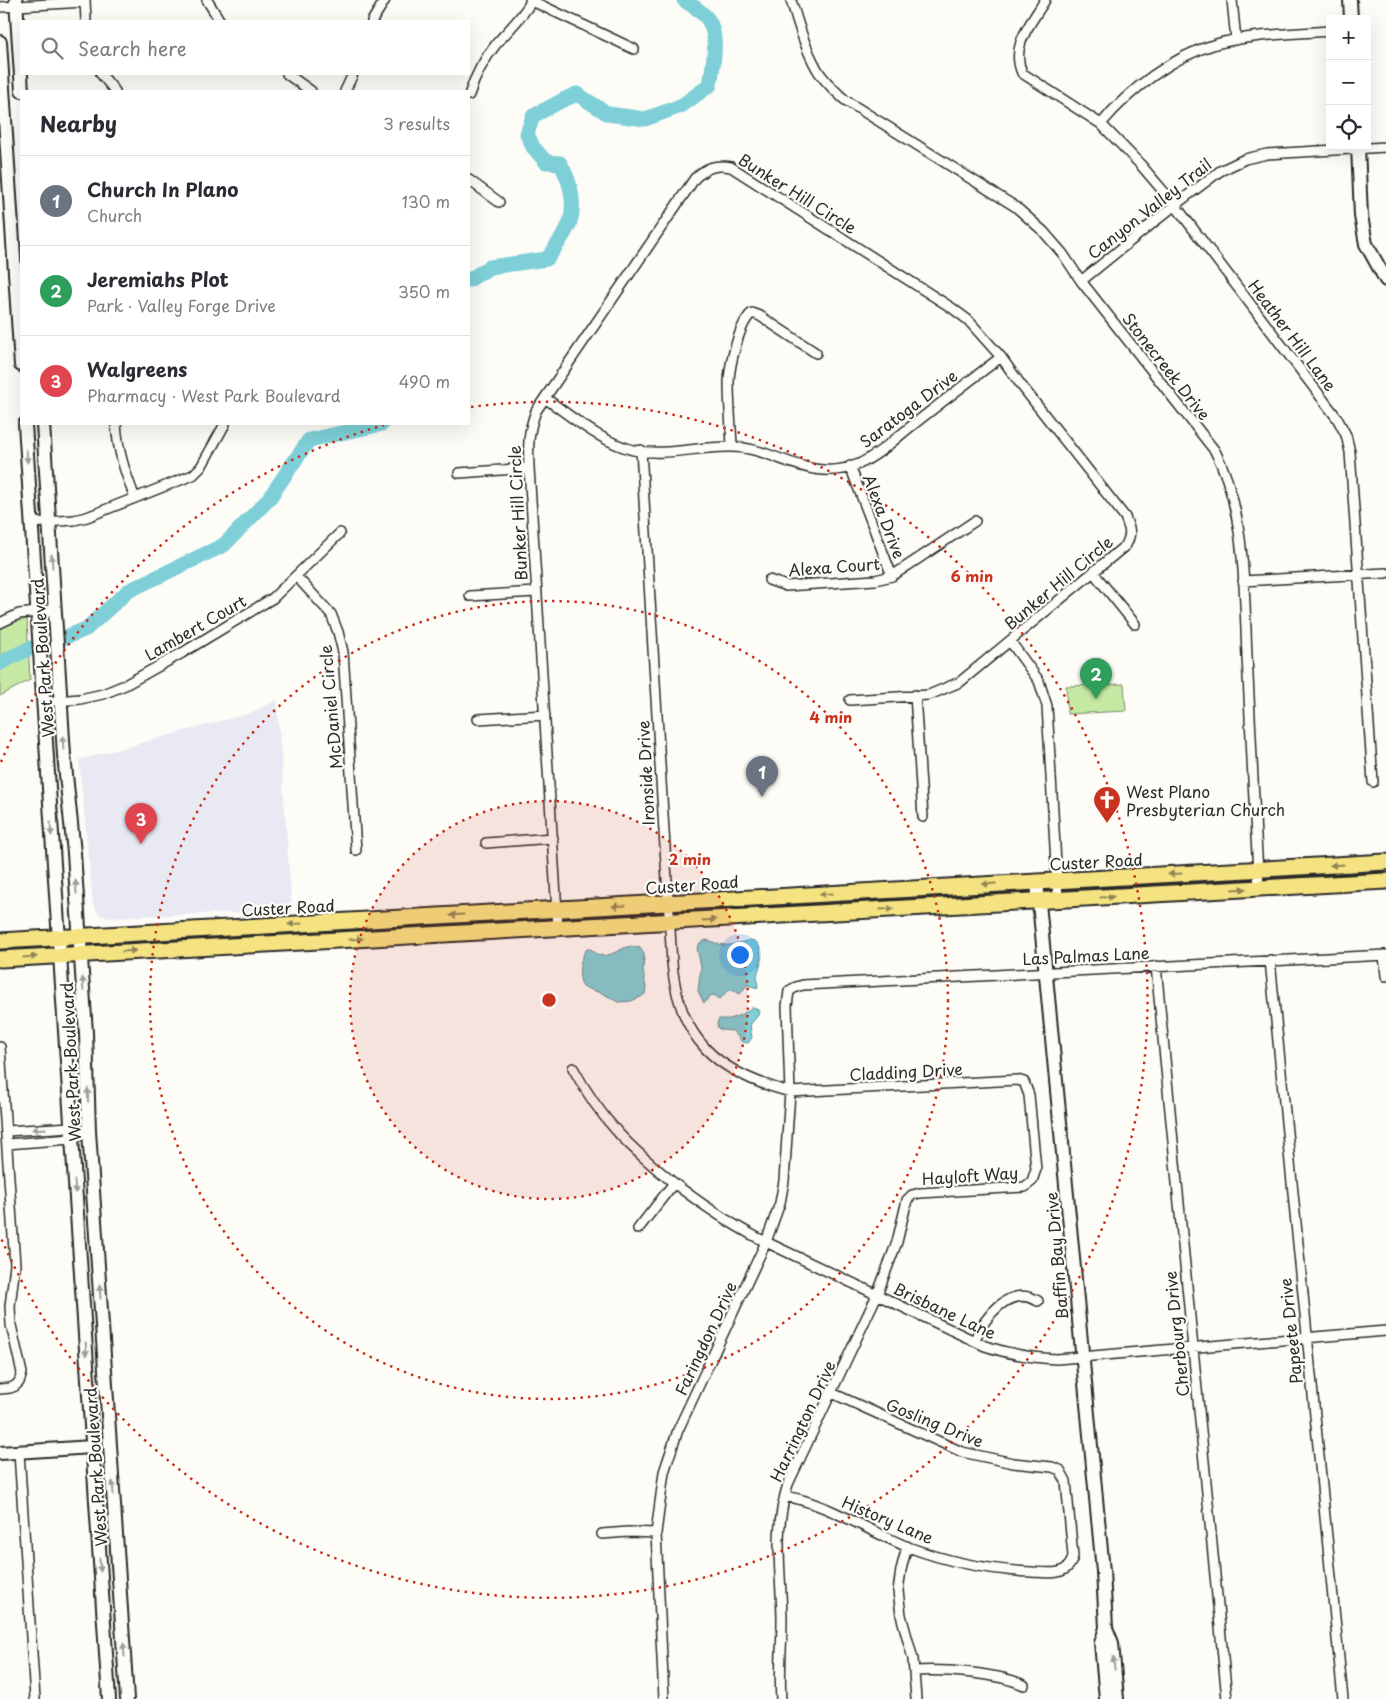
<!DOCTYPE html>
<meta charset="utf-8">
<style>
body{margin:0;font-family:"Playpen Sans",sans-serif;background:#f7f7f7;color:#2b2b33}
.controls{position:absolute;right:15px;top:15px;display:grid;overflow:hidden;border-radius:0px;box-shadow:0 5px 20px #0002}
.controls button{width:45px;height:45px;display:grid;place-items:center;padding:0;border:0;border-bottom:1px solid #e1e1e2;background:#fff;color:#2b2b33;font:25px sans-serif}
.you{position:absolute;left:739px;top:954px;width:18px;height:18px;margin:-12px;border:4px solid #fff;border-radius:50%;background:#1a73e8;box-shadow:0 0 0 8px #1a73e833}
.badge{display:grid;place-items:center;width:32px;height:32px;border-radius:50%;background:#c8321e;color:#fff;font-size:16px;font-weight:700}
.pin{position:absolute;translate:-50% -41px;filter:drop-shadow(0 1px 2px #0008)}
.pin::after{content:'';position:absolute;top:26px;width:18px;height:15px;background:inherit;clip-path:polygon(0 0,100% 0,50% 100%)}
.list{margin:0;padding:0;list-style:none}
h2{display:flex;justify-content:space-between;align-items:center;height:65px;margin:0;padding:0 20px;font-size:21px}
h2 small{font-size:16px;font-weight:400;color:#7c7c81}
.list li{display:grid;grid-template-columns:32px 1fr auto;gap:15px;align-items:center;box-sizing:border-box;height:90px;padding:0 20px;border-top:1px solid #e1e1e2}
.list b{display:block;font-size:19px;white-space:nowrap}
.list p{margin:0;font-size:16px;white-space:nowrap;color:#7c7c81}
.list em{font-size:16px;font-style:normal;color:#7c7c81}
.icon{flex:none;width:28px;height:28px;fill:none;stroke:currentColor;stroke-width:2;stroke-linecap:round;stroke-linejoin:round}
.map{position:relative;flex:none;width:1386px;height:1699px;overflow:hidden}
.search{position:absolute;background:#fff;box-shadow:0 5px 20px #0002;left:20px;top:20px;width:450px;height:55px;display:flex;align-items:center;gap:12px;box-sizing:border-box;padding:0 18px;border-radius:0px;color:#7c7c81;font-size:19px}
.panel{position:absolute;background:#fff;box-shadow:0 5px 20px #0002;left:20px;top:90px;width:450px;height:335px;border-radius:0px}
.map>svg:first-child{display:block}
.built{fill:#e9e9f4}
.green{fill:#c5e9a3;stroke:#788a67}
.water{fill:#7ecfd7;stroke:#5d8d92}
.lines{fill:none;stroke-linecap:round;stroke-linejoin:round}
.river{stroke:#7ecfd7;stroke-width:15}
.street-casing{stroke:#2b2b2b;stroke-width:12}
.secondary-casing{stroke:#2b2b2b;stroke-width:16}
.primary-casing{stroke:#2b2b2b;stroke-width:19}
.street{stroke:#fdfcf7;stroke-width:9}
.secondary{stroke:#fdfcf7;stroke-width:12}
.primary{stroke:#f5e382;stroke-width:15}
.oneway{fill:#9e9e9b}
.oneway2{fill:#908756}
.ring{fill:none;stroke:#c8321e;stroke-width:2.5;stroke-dasharray:2.5 5}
.labels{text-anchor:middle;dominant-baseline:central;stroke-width:4.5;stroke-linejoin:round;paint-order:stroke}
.street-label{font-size:16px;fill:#2b2b2b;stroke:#fdfcf7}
.poi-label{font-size:16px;fill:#2b2b2b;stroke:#fdfcf7;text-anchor:start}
.centre{fill:#c8321e;stroke:#fdfcf7;stroke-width:2.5}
.ring-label{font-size:15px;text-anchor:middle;font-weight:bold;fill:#c8321e;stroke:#fdfcf7;stroke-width:4.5;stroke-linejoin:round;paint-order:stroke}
</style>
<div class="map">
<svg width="1386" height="1699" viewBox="0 0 1386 1699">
<rect width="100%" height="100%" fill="#fdfcf7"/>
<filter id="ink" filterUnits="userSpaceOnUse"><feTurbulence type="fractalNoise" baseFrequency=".02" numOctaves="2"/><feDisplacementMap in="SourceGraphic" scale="10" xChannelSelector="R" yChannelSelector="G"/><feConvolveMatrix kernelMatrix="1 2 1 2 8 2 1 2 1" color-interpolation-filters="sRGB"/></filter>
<g filter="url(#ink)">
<path class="built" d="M 277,700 L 292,911 L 107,917 L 99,915 L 93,904 L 79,760 L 250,713 Z"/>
<path class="green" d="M 27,619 L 30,680 L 0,696 L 0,628 L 15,621 Z
M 1124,684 L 1126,711 L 1067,714 L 1066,686 Z"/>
<path class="water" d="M 706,940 C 712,941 718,945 725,945 C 742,947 761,926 761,960 C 761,966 758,970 757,976 C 757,979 758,984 758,988 L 747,985 L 740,994 L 733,990 L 728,991 L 720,999 L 714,995 L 710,996 L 704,1003 L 698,991 L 701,967 L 697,948 L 700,943 Z
M 631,946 L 640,948 L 644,954 L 643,971 L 646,988 L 645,994 L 641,997 L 631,1001 L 618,1002 L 604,994 L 583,987 C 577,977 579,958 587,949 L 591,949 C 604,964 616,949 631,946 Z
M 752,1007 L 758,1010 L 759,1014 L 750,1025 L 752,1038 L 748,1043 L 742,1042 L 733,1031 L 722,1030 L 718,1028 L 717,1023 L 719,1019 L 730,1019 L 743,1014 Z"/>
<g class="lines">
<path class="river" d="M 469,280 L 490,267 L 547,259 C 554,249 566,234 570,222 C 576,202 570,180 560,163 L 546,162 L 533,147 L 527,134 L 533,116 L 563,100 L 577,94 L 608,114 L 645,119 L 681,106 L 710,85 C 713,66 720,33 706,17 C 700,10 691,5 684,0
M 66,637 L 86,629 L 128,591 L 224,545 L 268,500 L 309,440 L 382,424
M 0,663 L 30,648"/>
<defs>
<path id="street" d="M 85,0 L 86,21
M 207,0 L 220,21
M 530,0 L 634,49
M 791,0 C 798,23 805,48 817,69 C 824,81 835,91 845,100 L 1016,207 L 1043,231 L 1063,254 L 1081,281 L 1215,451 C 1246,510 1244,591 1247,656 C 1251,733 1254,810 1259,888
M 1045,0 C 1031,24 1010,45 1022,73 L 1101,124 L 1140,164 L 1175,205 L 1337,418 L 1346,435 L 1350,452 L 1373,782
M 1232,0 L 1236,40
M 0,7 L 85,2
M 372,21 L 385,0
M 101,74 L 115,91
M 287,74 L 311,91
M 345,91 L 353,74
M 469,95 C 475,76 484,59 497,43 C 510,28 522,18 532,0
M 1101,124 C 1129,90 1173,56 1216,44 C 1252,34 1292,34 1330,31
M 469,180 L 499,202
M 1081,281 L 1175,205 L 1220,171 L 1245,159 L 1267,154 L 1386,147
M 545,398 C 572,417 601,442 633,450 C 665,457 698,446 731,447 C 776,447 809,485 859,464 C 879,455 897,437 914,424 C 943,401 972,379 1001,357
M 116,424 C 118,452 125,472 135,498
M 732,446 C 731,425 729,404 729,383 C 729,367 739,323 752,313 L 760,316 L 816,353
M 641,450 L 672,963 C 679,1040 717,1073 790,1092 L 1017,1080 L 1024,1082 L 1029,1095 L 1036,1169 L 1032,1181 L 1025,1187 L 920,1193 L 912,1195 L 907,1200 L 897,1242 L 877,1295 L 788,1484 C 773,1533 781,1568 782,1618 C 782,1645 779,1672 781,1699
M 850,466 L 892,576
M 459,473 L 529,468
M 31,523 L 74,520 L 87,517 L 193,475 L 201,467 L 225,424
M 1093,572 L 1135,624
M 296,576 L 331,614 L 338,632 L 343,652 L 356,850
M 769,580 L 786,586 L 875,580 L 892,576 L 975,521
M 1243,581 L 1386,573
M 470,596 L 536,592
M 0,623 L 19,614 L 55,610
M 1010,641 L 1039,681 L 1047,706 L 1058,899
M 915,695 L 923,817
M 43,702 L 80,699 L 103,694 L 125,685 L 182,653 L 273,598 L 340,533
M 478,719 L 545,715
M 486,843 L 553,838
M 558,928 L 529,468 C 528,446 528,432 536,411 L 695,178 C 707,167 716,164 731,167 L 952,308 L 968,320 L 1001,357 L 1021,385 L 1125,517 C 1130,530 1132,533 1126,545 L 960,682 L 929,695 L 850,700
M 1384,955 L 1386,976
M 1270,960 L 1343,1699
M 1156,966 L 1227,1699
M 0,1047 L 15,1265 L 10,1306 L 11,1325 L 22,1373 L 19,1382 L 15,1386 L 10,1388 L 0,1389
M 573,1068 C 602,1122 631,1149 679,1187 C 707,1208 735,1227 766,1242 L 985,1346 C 1009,1354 1032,1358 1057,1359 L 1386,1331
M 6,1131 L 71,1127 L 77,1128
M 7,1144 L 71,1139 L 89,1131
M 638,1229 L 674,1183
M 974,1341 C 985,1317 1009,1284 1038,1301
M 19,1452 L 35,1699
M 785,1496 C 829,1504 866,1530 908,1547 C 948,1562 990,1570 1032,1572 C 1048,1573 1069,1577 1073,1556 L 1066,1481 L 1060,1470 L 1052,1467 L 1013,1463 L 962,1452 L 832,1393
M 602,1534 L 628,1532 L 656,1533
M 907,1546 L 901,1570 L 898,1591 L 901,1615 L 913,1659 L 916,1699
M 914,1671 C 944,1669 997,1673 1024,1685
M 664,1699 L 656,1533 L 664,1472 L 678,1430 L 766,1242 L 780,1203 L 784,1181 L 790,1092 L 787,1006 L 789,991 L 796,987 L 803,985 L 1386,955"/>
<path id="secondary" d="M 16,0 L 22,91
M 1350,0 L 1351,19
M 0,42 L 21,365
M 1358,146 L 1361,216 L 1366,244 L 1386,280
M 25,424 L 109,1699
M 43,424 L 64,755 L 74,853 L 86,1033 L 89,1131 L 127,1699
M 1037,882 L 1103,1571 L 1106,1628 L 1101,1643 L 1106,1699
M 0,1453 L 92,1447
M 1106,1628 L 1112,1643 L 1117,1699"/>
<path id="primary" d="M 0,941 L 1386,862
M 0,959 L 1386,881"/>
</defs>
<use href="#street" class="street-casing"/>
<use href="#secondary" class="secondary-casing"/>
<use href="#primary" class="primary-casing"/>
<use href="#street" class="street"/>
<use href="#secondary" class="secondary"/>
<use href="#primary" class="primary"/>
</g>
<defs><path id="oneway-solid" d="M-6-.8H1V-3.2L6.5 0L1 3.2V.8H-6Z" transform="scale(1.25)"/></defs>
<g class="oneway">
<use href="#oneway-solid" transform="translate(27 456) rotate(86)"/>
<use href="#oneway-solid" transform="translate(52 561) rotate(-94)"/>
<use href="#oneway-solid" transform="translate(63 743) rotate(-93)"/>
<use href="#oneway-solid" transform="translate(51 829) rotate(86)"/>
<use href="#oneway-solid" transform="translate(76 887) rotate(-94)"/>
<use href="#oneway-solid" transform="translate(83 984) rotate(-93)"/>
<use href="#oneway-solid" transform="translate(88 1095) rotate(-91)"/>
<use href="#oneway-solid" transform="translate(39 1129) rotate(176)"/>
<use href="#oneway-solid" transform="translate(75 1187) rotate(86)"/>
<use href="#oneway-solid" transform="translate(100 1292) rotate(-94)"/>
<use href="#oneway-solid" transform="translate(86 1349) rotate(87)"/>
<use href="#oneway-solid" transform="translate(113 1488) rotate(-94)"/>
<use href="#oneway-solid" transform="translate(100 1565) rotate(86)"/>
<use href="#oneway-solid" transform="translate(124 1650) rotate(-94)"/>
<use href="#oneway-solid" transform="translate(1114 1663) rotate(-95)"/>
</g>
<g class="oneway2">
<use href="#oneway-solid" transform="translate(1337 865) rotate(176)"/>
<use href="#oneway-solid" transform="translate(1175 874) rotate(177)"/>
<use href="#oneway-solid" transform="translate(989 884) rotate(177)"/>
<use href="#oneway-solid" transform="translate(1239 889) rotate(-4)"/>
<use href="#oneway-solid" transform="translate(826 894) rotate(176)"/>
<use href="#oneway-solid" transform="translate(1107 897) rotate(-3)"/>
<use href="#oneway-solid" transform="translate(619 906) rotate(177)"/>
<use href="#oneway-solid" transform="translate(887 909) rotate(-3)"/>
<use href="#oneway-solid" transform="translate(457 915) rotate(177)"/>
<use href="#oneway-solid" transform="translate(709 920) rotate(-3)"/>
<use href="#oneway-solid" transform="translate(295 924) rotate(177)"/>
<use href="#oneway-solid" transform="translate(356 939) rotate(-3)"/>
<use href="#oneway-solid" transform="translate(129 951) rotate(-3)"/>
<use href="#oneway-solid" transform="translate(30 957) rotate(-4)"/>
</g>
</g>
<circle cx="549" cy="1000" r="199" fill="#c8321e" fill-opacity=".12"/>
<g class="ring">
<circle cx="549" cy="1000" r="199"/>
<circle cx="549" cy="1000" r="399"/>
<path d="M1 762A598 598 0 0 1 384 425M471 407A598 598 0 1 1 1 1238"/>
</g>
<defs>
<symbol id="church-pin" viewBox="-11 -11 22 30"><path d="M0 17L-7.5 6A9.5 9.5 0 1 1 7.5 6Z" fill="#c8321e" stroke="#fdfcf7"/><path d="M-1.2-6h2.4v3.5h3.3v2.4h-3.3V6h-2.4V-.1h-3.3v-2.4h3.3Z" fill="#fff"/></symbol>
</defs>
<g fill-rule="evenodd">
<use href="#church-pin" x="1091" y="784" width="32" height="43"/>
</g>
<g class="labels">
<g class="street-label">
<text transform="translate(798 193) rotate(32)">Bunker Hill Circle</text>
<text transform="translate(1149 208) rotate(-38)">Canyon Valley Trail</text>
<text transform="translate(1293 335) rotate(53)">Heather Hill Lane</text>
<text transform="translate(1167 366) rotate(52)">Stonecreek Drive</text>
<text transform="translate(908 408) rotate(-37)">Saratoga Drive</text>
<text transform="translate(517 513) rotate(-93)">Bunker Hill Circle</text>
<text transform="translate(885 516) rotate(69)">Alexa Drive</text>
<text transform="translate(834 566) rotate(-4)">Alexa Court</text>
<text transform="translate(1058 582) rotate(-40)">Bunker Hill Circle</text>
<text transform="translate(195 627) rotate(-30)">Lambert Court</text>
<text transform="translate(42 658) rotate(-94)">West Park Boulevard</text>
<text transform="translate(330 707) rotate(-95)">McDaniel Circle</text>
<text transform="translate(645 773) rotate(-93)">Ironside Drive</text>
<text transform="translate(1096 861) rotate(-3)">Custer Road</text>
<text transform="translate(692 884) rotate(-4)">Custer Road</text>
<text transform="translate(288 907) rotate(-3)">Custer Road</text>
<text transform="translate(1086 955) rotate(-3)">Las Palmas Lane</text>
<text transform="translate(70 1062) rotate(-93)">West Park Boulevard</text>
<text transform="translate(906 1071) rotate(-3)">Cladding Drive</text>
<text transform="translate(970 1175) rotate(-4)">Hayloft Way</text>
<text transform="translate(1056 1256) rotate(-95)">Baffin Bay Drive</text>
<text transform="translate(945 1310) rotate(25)">Brisbane Lane</text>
<text transform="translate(1290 1331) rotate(-96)">Papeete Drive</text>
<text transform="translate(1176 1334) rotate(-96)">Cherbourg Drive</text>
<text transform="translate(705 1338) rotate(-65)">Faringdon Drive</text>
<text transform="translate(802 1421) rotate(-65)">Harrington Drive</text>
<text transform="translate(935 1422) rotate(22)">Gosling Drive</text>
<text transform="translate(95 1467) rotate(-94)">West Park Boulevard</text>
<text transform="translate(888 1519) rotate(23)">History Lane</text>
</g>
<g class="poi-label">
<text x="1126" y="791">West Plano<tspan x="1126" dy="18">Presbyterian Church</tspan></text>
</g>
</g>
<circle cx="549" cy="1000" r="8" class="centre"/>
<g class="ring-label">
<text x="972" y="582">6 min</text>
<text x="831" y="723">4 min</text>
<text x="690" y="865">2 min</text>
</g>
</svg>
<div class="controls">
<button>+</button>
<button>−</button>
<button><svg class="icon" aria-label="locate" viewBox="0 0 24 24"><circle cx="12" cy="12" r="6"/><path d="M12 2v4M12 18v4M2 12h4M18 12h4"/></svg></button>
</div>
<div class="you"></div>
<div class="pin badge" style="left:762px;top:797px;background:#6b7280">1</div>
<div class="pin badge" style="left:1096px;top:699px;background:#2e9e5b">2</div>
<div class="pin badge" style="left:141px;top:844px;background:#e0444e">3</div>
<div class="search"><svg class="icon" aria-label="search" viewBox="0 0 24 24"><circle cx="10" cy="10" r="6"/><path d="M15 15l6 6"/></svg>Search here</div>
<section class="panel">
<h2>Nearby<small>3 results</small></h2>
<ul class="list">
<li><span class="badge" style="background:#6b7280">1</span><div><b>Church In Plano</b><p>Church</p></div><em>130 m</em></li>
<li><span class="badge" style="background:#2e9e5b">2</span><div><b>Jeremiahs Plot</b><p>Park · Valley Forge Drive</p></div><em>350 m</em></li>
<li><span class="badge" style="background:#e0444e">3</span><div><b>Walgreens</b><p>Pharmacy · West Park Boulevard</p></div><em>490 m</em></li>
</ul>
</section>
</div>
